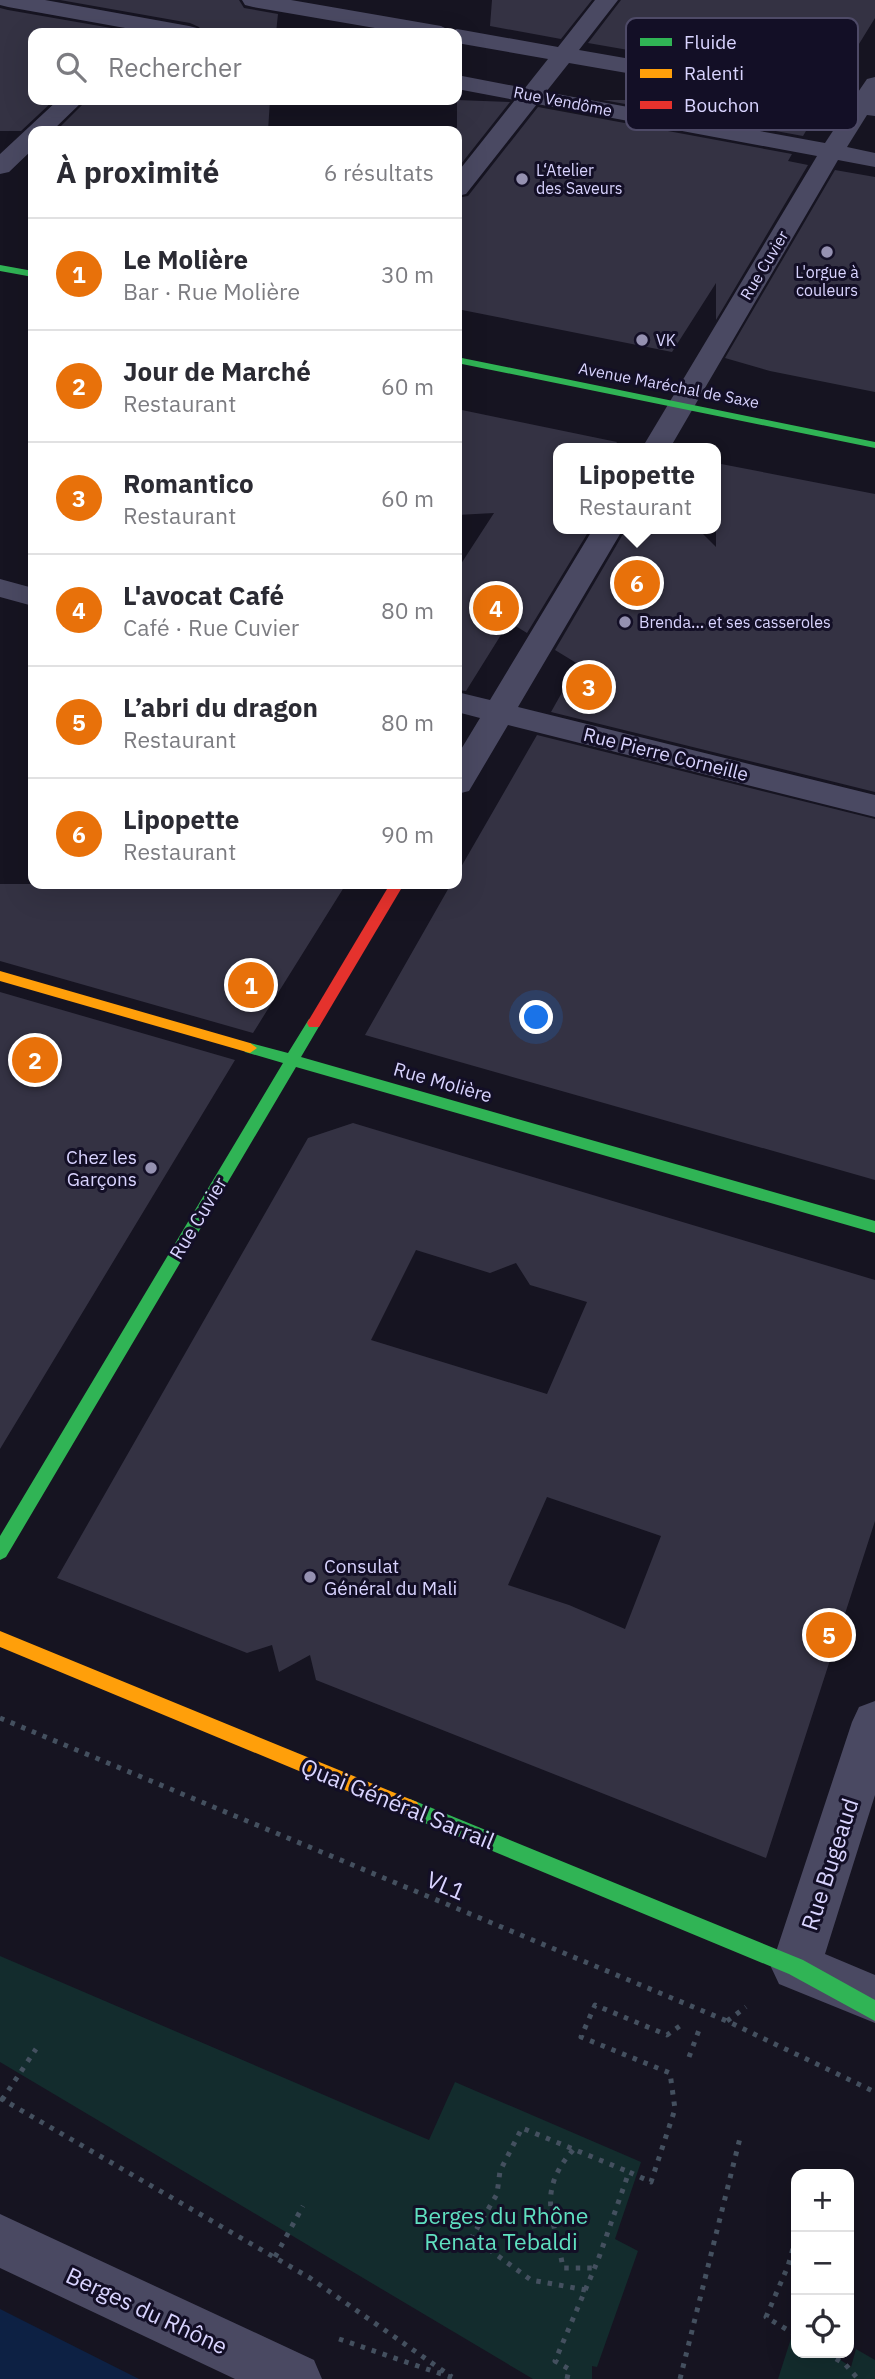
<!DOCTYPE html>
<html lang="fr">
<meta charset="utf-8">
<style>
body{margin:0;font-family:"IBM Plex Sans",sans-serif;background:#f7f7f7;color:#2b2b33}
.controls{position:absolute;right:21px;bottom:21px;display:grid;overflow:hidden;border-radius:14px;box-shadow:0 7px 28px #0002}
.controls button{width:63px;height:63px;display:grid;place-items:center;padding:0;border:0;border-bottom:2px solid #e1e1e2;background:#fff;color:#2b2b33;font:35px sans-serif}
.you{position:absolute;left:537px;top:1018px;width:24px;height:24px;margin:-18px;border:5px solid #fff;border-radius:50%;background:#1a73e8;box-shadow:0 0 0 10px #1a73e833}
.badge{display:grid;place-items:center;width:46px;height:46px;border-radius:50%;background:#9591b1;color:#fff;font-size:23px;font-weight:700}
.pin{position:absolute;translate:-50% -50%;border:4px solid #fff;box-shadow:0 2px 7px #0006}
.popup{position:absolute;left:553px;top:443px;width:168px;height:91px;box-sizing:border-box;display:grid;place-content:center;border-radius:14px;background:#fff;filter:drop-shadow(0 2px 5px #0005);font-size:23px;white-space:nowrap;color:#7c7c81}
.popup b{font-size:26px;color:#2b2b33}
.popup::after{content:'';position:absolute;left:50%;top:100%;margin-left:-14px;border:14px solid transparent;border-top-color:#fff}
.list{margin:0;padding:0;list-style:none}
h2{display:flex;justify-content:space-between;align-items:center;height:91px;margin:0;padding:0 28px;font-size:30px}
h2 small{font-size:23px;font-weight:400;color:#7c7c81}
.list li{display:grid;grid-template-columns:46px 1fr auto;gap:21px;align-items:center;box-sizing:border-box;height:112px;padding:0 28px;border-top:2px solid #e1e1e2}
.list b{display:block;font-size:26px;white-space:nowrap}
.list p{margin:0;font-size:23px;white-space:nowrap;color:#7c7c81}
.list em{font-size:23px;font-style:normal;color:#7c7c81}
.icon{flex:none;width:38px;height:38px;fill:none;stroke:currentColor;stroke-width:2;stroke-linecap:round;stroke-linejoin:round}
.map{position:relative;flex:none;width:875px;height:2379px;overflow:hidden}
.search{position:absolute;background:#fff;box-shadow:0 7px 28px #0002;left:28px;top:28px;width:434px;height:77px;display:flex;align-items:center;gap:18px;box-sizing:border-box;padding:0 24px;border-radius:14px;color:#7c7c81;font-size:26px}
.panel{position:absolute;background:#fff;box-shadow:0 7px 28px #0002;left:28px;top:126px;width:434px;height:763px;border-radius:14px}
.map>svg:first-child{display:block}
.green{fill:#132c2d}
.water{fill:#0d2144}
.building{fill:#343243;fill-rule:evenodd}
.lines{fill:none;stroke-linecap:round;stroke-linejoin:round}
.path{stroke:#44505f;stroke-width:5;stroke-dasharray:4.5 7;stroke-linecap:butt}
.street{fill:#4a4962;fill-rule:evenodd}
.fast{fill:#30b455;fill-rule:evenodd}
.slow{fill:#ff9f0a;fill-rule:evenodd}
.jam{fill:#e5322d;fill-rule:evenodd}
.poi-dot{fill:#9591b1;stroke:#130f26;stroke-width:2.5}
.labels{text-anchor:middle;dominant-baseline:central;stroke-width:6;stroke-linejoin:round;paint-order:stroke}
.far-street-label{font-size:16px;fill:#d9d4ff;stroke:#130f26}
.far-poi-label{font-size:16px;fill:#d9d4ff;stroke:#130f26;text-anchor:start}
.street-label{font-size:19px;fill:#d9d4ff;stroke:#130f26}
.poi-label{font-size:19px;fill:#d9d4ff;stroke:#130f26;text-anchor:end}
.near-street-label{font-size:23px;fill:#d9d4ff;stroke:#130f26}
.near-park-label{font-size:23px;fill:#5fe0c0;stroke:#130f26}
.key{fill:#130f26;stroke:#4e4a67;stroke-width:2}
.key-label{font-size:19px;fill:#d9d4ff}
</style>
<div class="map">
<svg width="875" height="2379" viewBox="0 0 875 2379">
<rect width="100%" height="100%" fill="#161421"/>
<path class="green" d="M 0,1956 L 429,2140 L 455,2082 L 641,2162 L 615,2239 L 638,2251 L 597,2367 L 592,2366 L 592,2379 L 533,2379 L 0,2062 Z
M 795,2326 L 796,2353 L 830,2353 L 851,2367 L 856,2349 L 875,2360 L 875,2379 L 778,2379 Z"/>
<path class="water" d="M 0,2309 L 139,2379 L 0,2379 Z"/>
<path class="building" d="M 60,0 L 239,0 L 244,8 L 278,14 L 276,33 L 203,33 L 199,27 L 190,23 Z
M 492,0 L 592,0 L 561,39 L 490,26 Z
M 621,0 L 875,0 L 875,18 L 830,91 L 703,69 L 703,63 L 588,43 Z
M 0,8 L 8,10 L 140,33 L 33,33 L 33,100 L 54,100 L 21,131 L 0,131 Z
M 701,89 L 819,109 L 803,136 L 603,100 L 700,100 Z
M 87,100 L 270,100 L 268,131 L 56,131 Z
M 457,100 L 510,102 L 457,169 Z
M 538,107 L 792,154 L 788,161 L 808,165 L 716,320 L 716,283 L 672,352 L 457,309 L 457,198 L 468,196 Z
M 835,170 L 875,177 L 875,392 L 770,371 L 725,358 Z
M 457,409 L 617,442 L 613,448 L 558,448 L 558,529 L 590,529 L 527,633 L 509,622 L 466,691 L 457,690 L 457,570 L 494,513 L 457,515 Z
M 716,463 L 875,494 L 875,792 L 551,712 L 578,664 L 555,650 L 626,529 L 698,529 L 716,547 Z
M 537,735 L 875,819 L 875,1180 L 365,1035 L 451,884 L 457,884 L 457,874 Z
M 0,884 L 346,884 L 253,1033 L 0,961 Z
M 0,992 L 235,1060 L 0,1449 Z
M 353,1123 L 875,1280 L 875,1521 L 766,1858 L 316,1680 L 310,1655 L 279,1672 L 272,1645 L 247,1653 L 57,1578 L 308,1138 ZM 416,1250 L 490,1273 L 516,1263 L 530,1285 L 587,1302 L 547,1394 L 371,1340 ZM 547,1497 L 661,1536 L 625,1629 L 569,1605 L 508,1585 Z"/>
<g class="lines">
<path class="path" d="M 0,1718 L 727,2021 L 875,2092
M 727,2021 L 746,2007
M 689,2057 L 699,2030
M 0,2098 L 310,2278 L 452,2377
M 2,2100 L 36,2049
M 573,2150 C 535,2193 555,2219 563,2268 L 594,2268
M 796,2238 L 788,2266 L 766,2317 L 796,2335
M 275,2257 L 303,2206
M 586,2290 L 531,2280 L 472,2237 L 497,2194 L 500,2171 L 522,2128 L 629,2172
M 339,2339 L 456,2379
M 826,2353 L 845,2364 L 858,2379
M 567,2379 L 569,2369 L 555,2361 L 598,2260 L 629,2172 L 651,2182 L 675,2109 L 670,2073 L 581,2037 L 595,2005 L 667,2035 L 684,2023
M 680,2379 L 740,2138"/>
<path class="street" d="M 0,0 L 45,0 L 189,26 L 197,28 L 200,33 L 153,33 L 8,7 L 0,5 Z
M 242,0 L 291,0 L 441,26 L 451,31 L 457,29 L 558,47 L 595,0 L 618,0 L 579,50 L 854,98 L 867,79 L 875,77 L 875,116 L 867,115 L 847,147 L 875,153 L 875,167 L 838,160 L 670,448 L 642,448 L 817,156 L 537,104 L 466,194 L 457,196 L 457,173 L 515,100 L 457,89 L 457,75 L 525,88 L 548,59 L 457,43 L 457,33 L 404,33 L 253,7 L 245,5 ZM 569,63 L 846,111 L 825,143 L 546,92 Z
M 58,100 L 84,100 L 52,131 L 33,131 L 33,149 L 9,172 L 0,174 L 0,154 Z
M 593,529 L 623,529 L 518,707 L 875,795 L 875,817 L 508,725 L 469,791 L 457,794 L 457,756 L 480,718 L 457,712 L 457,692 L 490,700 Z
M 0,579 L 33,588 L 33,606 L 0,597 Z
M 875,1701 L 875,1795 L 825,1954 L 875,1975 L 875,2023 L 779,1984 L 771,1967 L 852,1722 L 859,1707 Z
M 0,2214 L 314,2360 L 322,2379 L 235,2379 L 0,2268 Z"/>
<path class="fast" d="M 0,265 L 33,271 L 33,277 L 0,271 Z
M 457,357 L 875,442 L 875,448 L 457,363 Z
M 314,1018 L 321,1023 L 301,1057 L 875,1221 L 875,1233 L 296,1067 L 6,1557 L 0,1560 L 0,1536 L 283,1063 L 245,1052 L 243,1048 L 245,1044 L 250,1043 L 288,1053 L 309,1019 Z
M 410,1799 L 803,1960 L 875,2000 L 875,2021 L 789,1974 L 403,1814 L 400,1808 L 403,1802 Z"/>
<path class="slow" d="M 0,971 L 250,1043 L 257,1048 L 250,1053 L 0,981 Z
M 0,1631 L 417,1802 L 420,1808 L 417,1814 L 410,1817 L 0,1647 Z"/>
<path class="jam" d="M 390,884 L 404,884 L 319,1027 L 309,1027 L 307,1023 Z"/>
</g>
<g class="poi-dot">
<circle cx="522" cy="179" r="7"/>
<circle cx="827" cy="252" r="7"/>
<circle cx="642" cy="340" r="7"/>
<circle cx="625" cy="622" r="7"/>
<circle cx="151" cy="1168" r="7"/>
<circle cx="310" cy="1577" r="7"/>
</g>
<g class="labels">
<g class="far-street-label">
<text transform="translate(563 101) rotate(11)">Rue Vendôme</text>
<text transform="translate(764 265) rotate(-59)">Rue Cuvier</text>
<text transform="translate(669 385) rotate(11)">Avenue Maréchal de Saxe</text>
</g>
<g class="far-poi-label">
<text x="536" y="170">L‘Atelier<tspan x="536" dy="18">des Saveurs</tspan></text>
<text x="827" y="272" text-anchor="middle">L'orgue à<tspan x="827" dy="18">couleurs</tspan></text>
<text x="656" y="340">VK</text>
<text x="639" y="622">Brenda... et ses casseroles</text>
</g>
<g class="street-label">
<text transform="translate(666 754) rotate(14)">Rue Pierre Corneille</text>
<text transform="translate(443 1082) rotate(16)">Rue Molière</text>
<text transform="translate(198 1218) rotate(-59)">Rue Cuvier</text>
</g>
<g class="poi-label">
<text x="137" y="1157">Chez les<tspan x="137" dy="22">Garçons</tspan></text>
<text x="324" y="1566" text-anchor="start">Consulat<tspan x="324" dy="22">Général du Mali</tspan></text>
</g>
<g class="near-street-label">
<text transform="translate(398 1803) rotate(22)">Quai Général Sarrail</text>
<text transform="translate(829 1864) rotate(-72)">Rue Bugeaud</text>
<text transform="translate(446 1885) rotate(23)">VL1</text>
<text transform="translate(147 2310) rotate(25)">Berges du Rhône</text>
</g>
<g class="near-park-label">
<text x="501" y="2215">Berges du Rhône<tspan x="501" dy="26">Renata Tebaldi</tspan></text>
</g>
</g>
<rect x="626" y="18" width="232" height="112" rx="10" class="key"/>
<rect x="640" y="38" width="32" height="8" fill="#30b455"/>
<rect x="640" y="69" width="32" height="9" fill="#ff9f0a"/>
<rect x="640" y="101" width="32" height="8" fill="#e5322d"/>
<g class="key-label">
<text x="684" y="49">Fluide</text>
<text x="684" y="80">Ralenti</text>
<text x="684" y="112">Bouchon</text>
</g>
</svg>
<div class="controls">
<button>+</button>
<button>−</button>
<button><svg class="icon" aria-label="locate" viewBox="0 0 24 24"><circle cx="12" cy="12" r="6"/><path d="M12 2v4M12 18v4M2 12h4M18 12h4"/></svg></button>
</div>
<div class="you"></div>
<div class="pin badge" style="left:251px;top:985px;background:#e8710a">1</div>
<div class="pin badge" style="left:35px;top:1060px;background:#e8710a">2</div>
<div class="pin badge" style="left:589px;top:687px;background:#e8710a">3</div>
<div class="pin badge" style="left:496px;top:608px;background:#e8710a">4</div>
<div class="pin badge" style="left:829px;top:1635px;background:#e8710a">5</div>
<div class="pin badge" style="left:637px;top:583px;background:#e8710a">6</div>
<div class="popup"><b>Lipopette</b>Restaurant</div>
<div class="search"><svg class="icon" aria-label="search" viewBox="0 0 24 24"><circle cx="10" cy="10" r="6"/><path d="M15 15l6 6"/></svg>Rechercher</div>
<section class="panel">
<h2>À proximité<small>6 résultats</small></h2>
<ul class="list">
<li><span class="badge" style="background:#e8710a">1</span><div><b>Le Molière</b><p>Bar · Rue Molière</p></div><em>30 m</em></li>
<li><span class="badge" style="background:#e8710a">2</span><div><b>Jour de Marché</b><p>Restaurant</p></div><em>60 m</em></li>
<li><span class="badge" style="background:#e8710a">3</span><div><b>Romantico</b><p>Restaurant</p></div><em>60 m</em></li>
<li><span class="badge" style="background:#e8710a">4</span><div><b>L'avocat Café</b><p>Café · Rue Cuvier</p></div><em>80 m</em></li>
<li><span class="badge" style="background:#e8710a">5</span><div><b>L’abri du dragon</b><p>Restaurant</p></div><em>80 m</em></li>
<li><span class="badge" style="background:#e8710a">6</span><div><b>Lipopette</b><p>Restaurant</p></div><em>90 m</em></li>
</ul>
</section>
</div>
